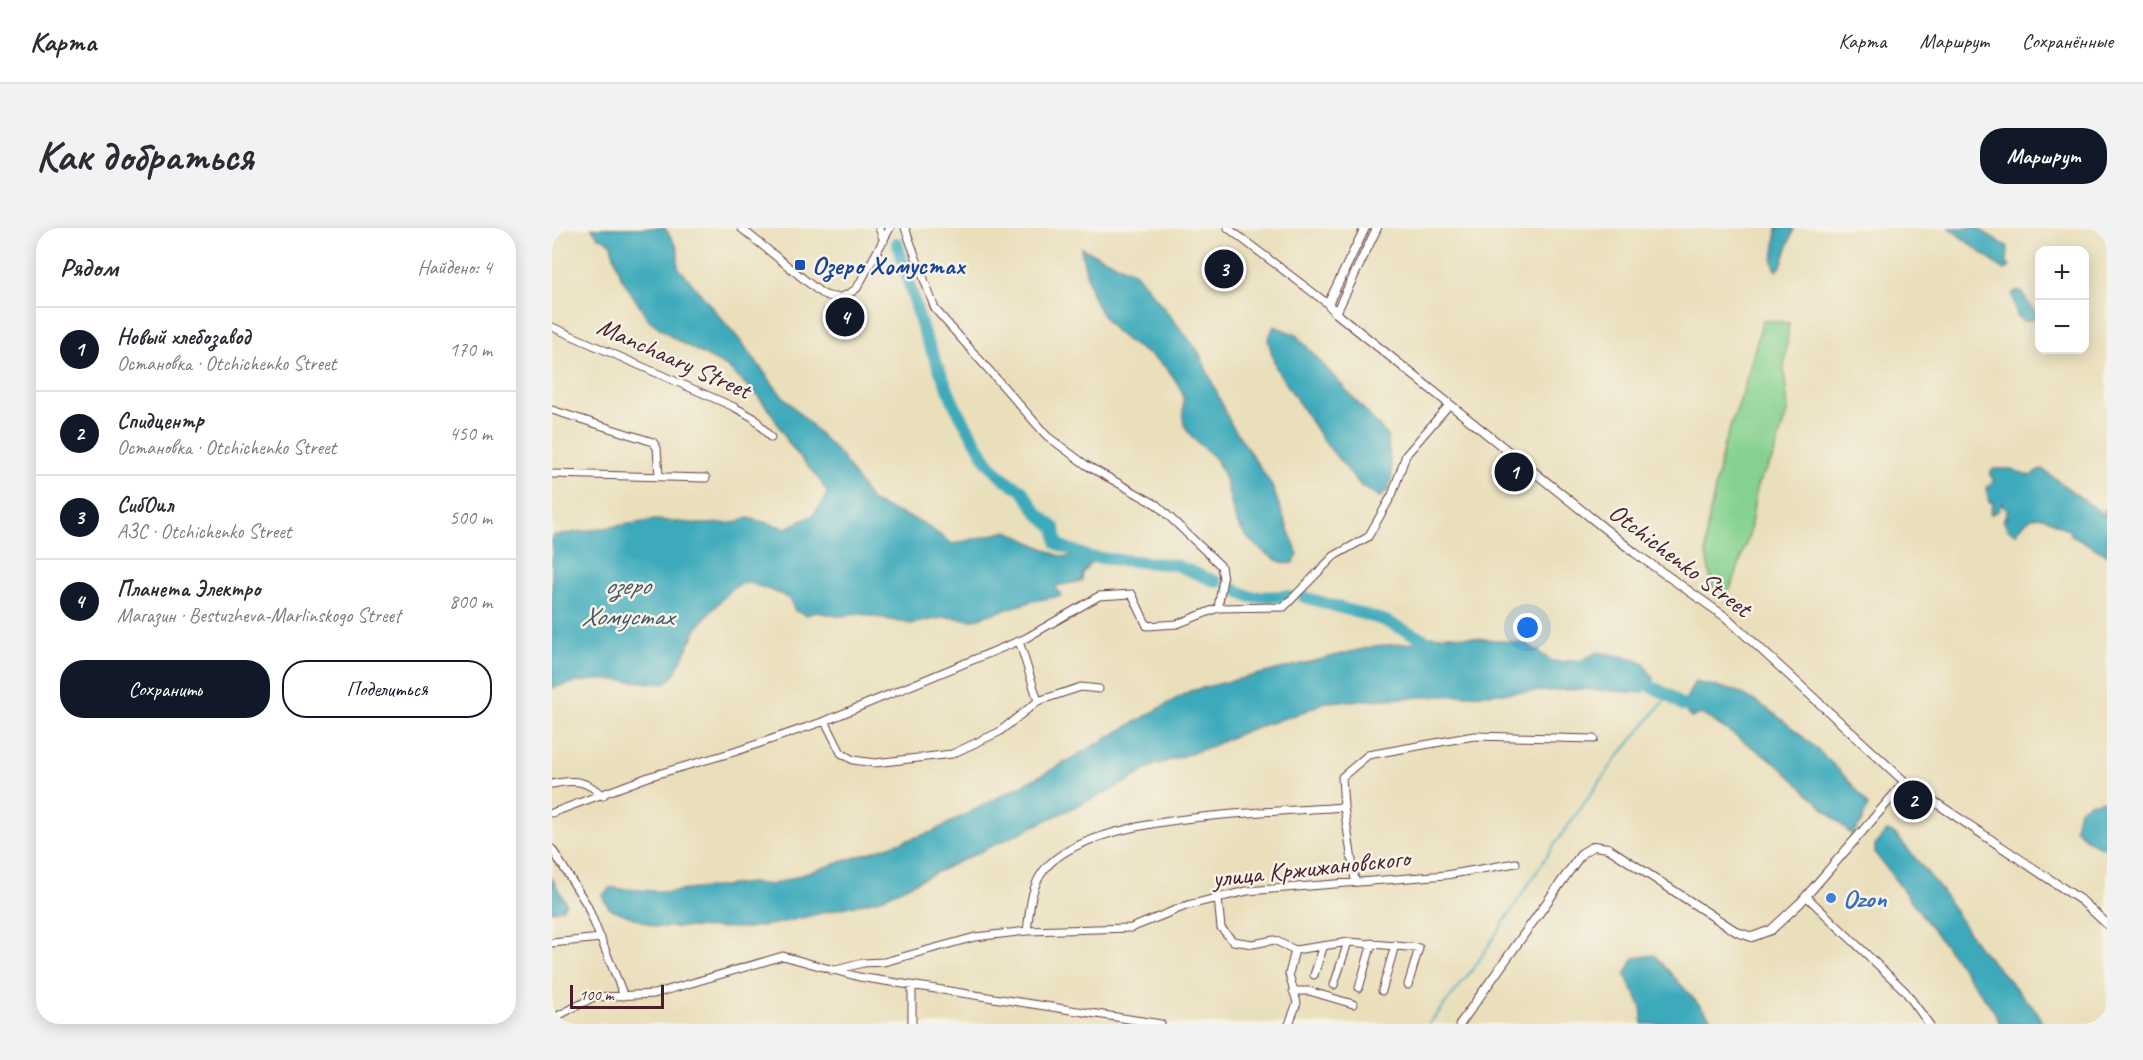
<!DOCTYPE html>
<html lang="ru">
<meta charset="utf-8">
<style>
body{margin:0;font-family:Caveat,sans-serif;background:#f2f2f3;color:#2b2b33}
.controls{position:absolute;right:18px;top:18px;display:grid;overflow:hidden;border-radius:12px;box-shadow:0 3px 15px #0003}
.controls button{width:54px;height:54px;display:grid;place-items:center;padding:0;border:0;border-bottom:2px solid #e1e1e2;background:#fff;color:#2b2b33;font:30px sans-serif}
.scale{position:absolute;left:18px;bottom:15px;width:94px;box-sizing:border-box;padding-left:6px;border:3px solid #4a1f2b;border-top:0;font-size:16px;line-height:21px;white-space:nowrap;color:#4a1f2b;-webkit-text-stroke:4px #f7f3e8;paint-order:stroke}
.you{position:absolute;left:976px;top:400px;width:21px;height:21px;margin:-15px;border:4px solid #fff;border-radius:50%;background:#1a73e8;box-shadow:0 0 0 9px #1a73e833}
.badge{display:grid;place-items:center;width:39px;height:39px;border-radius:50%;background:#111827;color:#fff;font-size:20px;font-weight:700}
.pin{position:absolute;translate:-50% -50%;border:3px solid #fff;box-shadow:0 2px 6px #0006}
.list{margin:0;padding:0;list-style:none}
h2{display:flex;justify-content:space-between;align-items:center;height:78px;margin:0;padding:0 24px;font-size:26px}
h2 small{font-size:20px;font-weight:400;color:#7c7c81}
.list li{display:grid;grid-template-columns:39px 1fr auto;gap:18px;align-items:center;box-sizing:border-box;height:84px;padding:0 24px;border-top:2px solid #e1e1e2}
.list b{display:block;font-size:22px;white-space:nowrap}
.list p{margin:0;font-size:20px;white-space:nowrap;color:#7c7c81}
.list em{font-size:20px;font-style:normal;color:#7c7c81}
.actions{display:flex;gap:12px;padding:18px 24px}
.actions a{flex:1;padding:14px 0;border:2px solid #111827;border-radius:24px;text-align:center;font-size:21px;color:#111827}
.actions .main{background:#111827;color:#fff}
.map{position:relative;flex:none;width:1555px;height:796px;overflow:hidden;border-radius:24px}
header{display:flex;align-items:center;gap:36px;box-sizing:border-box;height:84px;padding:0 30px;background:#fff;border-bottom:2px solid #e1e1e2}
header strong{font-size:28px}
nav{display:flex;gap:33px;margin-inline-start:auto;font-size:21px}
.intro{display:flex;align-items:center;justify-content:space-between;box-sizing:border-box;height:144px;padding:0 36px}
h1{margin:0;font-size:42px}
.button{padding:15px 27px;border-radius:24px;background:#111827;color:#fff;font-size:21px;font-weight:700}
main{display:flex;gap:36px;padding:0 36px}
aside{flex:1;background:#fff;border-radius:24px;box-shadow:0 3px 15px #0003}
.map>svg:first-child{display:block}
.green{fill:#85d290;stroke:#68785e;stroke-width:1.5}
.water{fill:#3caabb;stroke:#436473;stroke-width:1.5}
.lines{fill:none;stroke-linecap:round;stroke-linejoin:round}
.stream{stroke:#3caabb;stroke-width:2}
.river{stroke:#3caabb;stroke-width:12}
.minor-casing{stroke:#623c41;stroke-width:9}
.tertiary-casing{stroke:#623c41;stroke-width:10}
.minor{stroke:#fff;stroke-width:7}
.tertiary{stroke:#fff;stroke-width:8}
.transit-dot{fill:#1a4fb4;stroke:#f7f3e8;stroke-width:2}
.shop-dot{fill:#3f7fe0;stroke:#f7f3e8;stroke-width:2}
.labels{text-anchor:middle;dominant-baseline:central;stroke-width:5;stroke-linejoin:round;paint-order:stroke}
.transit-label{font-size:26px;font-weight:bold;fill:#164399;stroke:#f7f3e8;text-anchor:start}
.street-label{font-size:26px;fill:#4a1f2b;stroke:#f7f3e8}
.shop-label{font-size:26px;font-weight:bold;fill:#366cbe;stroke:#f7f3e8;text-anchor:start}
.water-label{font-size:27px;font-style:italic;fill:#445765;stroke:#f7f3e8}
</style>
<header>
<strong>Карта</strong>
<nav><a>Карта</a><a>Маршрут</a><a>Сохранённые</a></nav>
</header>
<div class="intro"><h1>Как добраться</h1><a class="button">Маршрут</a></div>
<main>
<aside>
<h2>Рядом<small>Найдено: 4</small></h2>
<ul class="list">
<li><span class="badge">1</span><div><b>Новый хлебозавод</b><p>Остановка · Otchichenko Street</p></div><em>170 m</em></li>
<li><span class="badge">2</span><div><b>Спидцентр</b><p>Остановка · Otchichenko Street</p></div><em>450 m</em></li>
<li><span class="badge">3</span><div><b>СибОил</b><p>АЗС · Otchichenko Street</p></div><em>500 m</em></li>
<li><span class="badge">4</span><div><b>Планета Электро</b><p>Магазин · Bestuzheva-Marlinskogo Street</p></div><em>800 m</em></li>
</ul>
<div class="actions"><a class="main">Сохранить</a><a>Поделиться</a></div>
</aside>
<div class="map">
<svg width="1555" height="796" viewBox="0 0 1555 796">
<rect width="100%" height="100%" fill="#f7f3e8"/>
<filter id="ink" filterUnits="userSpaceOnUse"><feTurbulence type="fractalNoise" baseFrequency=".0167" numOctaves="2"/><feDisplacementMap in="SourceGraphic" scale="12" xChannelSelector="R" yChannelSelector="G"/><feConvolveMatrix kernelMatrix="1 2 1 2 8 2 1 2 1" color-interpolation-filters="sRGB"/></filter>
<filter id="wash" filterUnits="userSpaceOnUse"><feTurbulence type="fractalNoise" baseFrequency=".008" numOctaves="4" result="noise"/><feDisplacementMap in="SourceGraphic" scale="24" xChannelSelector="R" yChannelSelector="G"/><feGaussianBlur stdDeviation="1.35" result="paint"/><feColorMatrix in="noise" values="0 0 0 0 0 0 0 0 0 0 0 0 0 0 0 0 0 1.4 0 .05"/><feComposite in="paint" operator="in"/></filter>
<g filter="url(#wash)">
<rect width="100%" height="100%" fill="#eadfbb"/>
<path class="green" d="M 1211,92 L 1237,95 L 1232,141 L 1236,181 L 1221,230 L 1205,257 L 1198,303 L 1182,352 L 1175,367 L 1169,368 L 1161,361 L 1154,327 L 1154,305 L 1172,216 L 1190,167 Z"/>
<path class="water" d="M 40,0 L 113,0 L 126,21 L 126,39 L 191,116 L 226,163 L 289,228 L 320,274 L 369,294 L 401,316 L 456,303 L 505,327 L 515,329 L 534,324 L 543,330 L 531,345 L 530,353 L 503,358 L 509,368 L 481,373 L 420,392 L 395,389 L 359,396 L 309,386 L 286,388 L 265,384 L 254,387 L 243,383 L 238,372 L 229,366 L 198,355 L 188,356 L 178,362 L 147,397 L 121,448 L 112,456 C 66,452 46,447 0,460 L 0,308 L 104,292 L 150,296 L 181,295 L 196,290 L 234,300 L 260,288 L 271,275 L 275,265 L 269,254 L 238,217 L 218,183 L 206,168 L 175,139 L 121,110 L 96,91 L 69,49 L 58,14 L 46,9 Z
M 1225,0 L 1242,0 L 1229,38 L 1224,43 L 1221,34 Z
M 1397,0 L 1425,0 L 1456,19 L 1455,36 L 1458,39 L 1452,42 Z
M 529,20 L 584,45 L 646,123 L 679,196 L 719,256 L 746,327 L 741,335 C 728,336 723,331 712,324 C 669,294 686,269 665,233 C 656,220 639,214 632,196 C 629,186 634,173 630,164 C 615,132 599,130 574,112 C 542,88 536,57 529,20 Z
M 1464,63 L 1470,64 L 1478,78 L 1487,85 L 1487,94 L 1483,91 L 1471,93 L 1465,87 L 1460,66 Z
M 722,98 L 744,107 L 835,207 L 840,249 L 836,262 L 828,269 L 809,258 L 771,212 L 724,140 L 716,112 Z
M 1440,241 L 1459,241 L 1478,248 L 1490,241 L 1552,287 L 1552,282 L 1555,284 L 1555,327 L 1518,306 L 1518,303 C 1492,291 1487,276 1464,305 L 1456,302 L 1451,292 L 1453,288 L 1457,290 L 1454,285 L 1457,281 L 1452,280 L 1450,275 L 1446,283 L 1438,287 L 1441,274 L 1437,274 L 1434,260 L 1442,252 L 1438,247 Z
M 899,407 L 975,416 L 1000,433 L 1009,434 L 1030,432 L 1046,424 L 1083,431 L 1092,436 L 1102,451 L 1090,465 L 1031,461 L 773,474 L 746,486 L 696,502 L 655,520 L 600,538 L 575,554 L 328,671 L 228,695 L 197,700 L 104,699 L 57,680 L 50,668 L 58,660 L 117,664 L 198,655 L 219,657 L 380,604 L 501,541 L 638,463 L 823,418 L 861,415 L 879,408 Z
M 1143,454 C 1158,458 1179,459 1192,467 C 1228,485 1295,544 1316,578 L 1309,595 L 1300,607 L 1223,534 L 1158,491 L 1149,486 L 1139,490 L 1130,478 Z
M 1555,572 L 1555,621 L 1536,613 L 1523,600 L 1527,582 L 1537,575 Z
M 1335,603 L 1343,606 L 1387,659 L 1425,717 L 1486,785 L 1490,796 L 1448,796 L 1441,781 L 1323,625 L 1323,617 Z
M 0,650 L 14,675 L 10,681 L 0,683 Z
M 1102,727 L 1158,789 L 1162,796 L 1091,796 L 1089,778 L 1073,747 L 1082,730 Z"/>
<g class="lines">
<path class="stream" d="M 877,796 L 922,740 L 1002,617 L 1065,530 L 1117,467"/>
<path class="river" d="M 345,15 L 371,103 L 403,178 L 436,235 L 453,252 L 470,262 L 486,286 L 503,300 L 505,316 L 537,329 L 624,337 L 665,354
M 677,359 L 699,369 L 736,368
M 752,369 L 831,392 L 872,411
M 1096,457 L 1117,467 L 1130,478 L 1145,475"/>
</g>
</g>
<g filter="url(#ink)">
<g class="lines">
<defs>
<path id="minor" d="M 189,0 L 269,65 C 283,72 293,70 305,60 L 338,0
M 327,0 L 332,13
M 353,0 L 383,81 L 495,208 L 534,237 L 605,277 L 669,338 L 671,351 L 666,380
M 676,0 L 776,76
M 0,99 L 182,179 L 202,190 L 219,210
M 0,182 L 101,214 L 105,220 L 107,248
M 0,246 L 154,250
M 467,413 L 486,473
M 273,493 L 289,525 L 301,532 L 323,535 L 400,526 L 447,504 L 486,473 L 529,459 L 547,461
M 0,556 C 22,551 34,552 51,568
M 792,579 L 790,549 L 816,527 L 922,508 L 1042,511
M 0,585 L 99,548 L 182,524 L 273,493 L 474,410 L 547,368 L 580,366 L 595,398 L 625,396 L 666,380 L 732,379 L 782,328 L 816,309 L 840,267 L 854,227 L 897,177
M 0,621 L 35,677 L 72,768
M 1254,668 L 1353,763 L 1377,796
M 666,670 L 669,700 L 681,713 L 701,716 L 722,712 L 743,722 L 737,746 L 745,775 L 737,796
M 475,703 C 478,682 478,660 492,642 C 538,584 720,585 792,579 L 803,653
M 0,715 L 49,710
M 743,722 L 797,714 L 867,720 L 856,757
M 280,743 L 311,735 L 332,734 L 423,709 L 475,703 L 579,700 L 636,677 L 695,663 L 894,647 L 964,635
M 762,747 L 771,720
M 782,757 L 795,717
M 807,760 L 820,715
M 741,763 L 757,763 L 801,776
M 830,763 L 843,717
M 0,791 L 42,769 L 102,766 L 231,728 L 307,749 L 609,796
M 360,796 L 360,758"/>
<path id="tertiary" d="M 813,0 L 776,76 L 784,85 L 1083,325 L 1175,390 L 1353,554 L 1530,673 L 1555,696
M 784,85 L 825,0
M 908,796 L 1030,625 L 1042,618 L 1056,620 L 1185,704 L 1200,709 L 1219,702 L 1249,674 L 1353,554"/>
</defs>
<use href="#minor" class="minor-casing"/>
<use href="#tertiary" class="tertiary-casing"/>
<use href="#minor" class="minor"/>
<use href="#tertiary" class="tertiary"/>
</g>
</g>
<rect class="transit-dot" x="242" y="31" width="12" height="12" rx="3"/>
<circle class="shop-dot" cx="1279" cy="670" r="6"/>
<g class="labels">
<g class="transit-label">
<text x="260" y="37">Озеро Хомустах</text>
</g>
<g class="street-label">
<text transform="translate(122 130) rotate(24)">Manchaary Street</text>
<text transform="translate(1128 332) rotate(37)">Otchichenko Street</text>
<text transform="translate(759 640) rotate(-6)">улица Кржижановского</text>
</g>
<g class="shop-label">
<text x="1291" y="670">Ozon</text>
</g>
<g class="water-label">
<text x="75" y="357">озеро<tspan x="75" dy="31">Хомустах</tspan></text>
</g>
</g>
</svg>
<div class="controls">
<button>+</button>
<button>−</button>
</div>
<div class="scale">100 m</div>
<div class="you"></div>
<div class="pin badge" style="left:962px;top:244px">1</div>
<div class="pin badge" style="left:1361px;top:572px">2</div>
<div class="pin badge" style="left:672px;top:41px">3</div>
<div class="pin badge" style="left:293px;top:89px">4</div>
</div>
</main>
